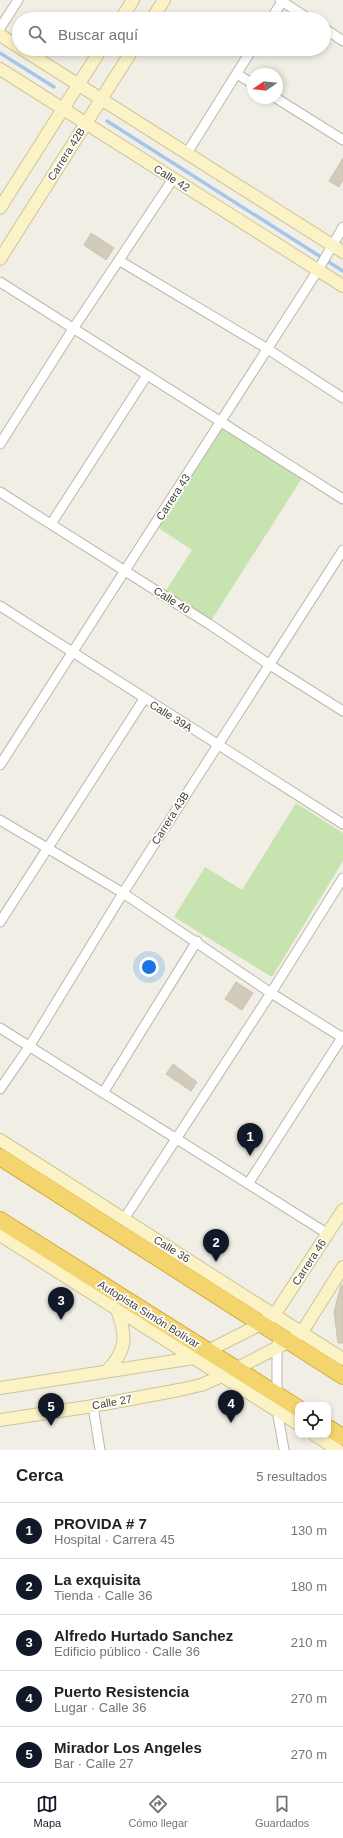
<!DOCTYPE html>
<html lang="es">
<meta charset="utf-8">
<style>
body{margin:0;font-family:Arial,sans-serif;background:#f6f6f6;color:#222}
.controls{position:absolute;right:12px;bottom:12px;display:grid;overflow:hidden;border-radius:8px;box-shadow:0 2px 6px #0003}
.controls button{width:36px;height:36px;display:grid;place-items:center;padding:0;border:0;border-bottom:1px solid #e0e0e0;background:#fff;color:#222;font:20px sans-serif}
.compass{position:absolute;left:247px;top:68px;width:36px;height:36px;border-radius:50%;background:#fff;box-shadow:0 2px 6px #0003;rotate:256deg}
.you{position:absolute;left:149px;top:967px;width:14px;height:14px;margin:-10px;border:3px solid #fff;border-radius:50%;background:#1a73e8;box-shadow:0 0 0 6px #1a73e833}
.badge{display:grid;place-items:center;width:26px;height:26px;border-radius:50%;background:#111827;color:#fff;font-size:13px;font-weight:700}
.pin{position:absolute;translate:-50% -33px;filter:drop-shadow(0 1px 2px #0008)}
.pin::after{content:'';position:absolute;top:21px;width:14px;height:12px;background:inherit;clip-path:polygon(0 0,100% 0,50% 100%)}
.list{margin:0;padding:0;list-style:none}
h2{display:flex;justify-content:space-between;align-items:center;height:52px;margin:0;padding:0 16px;font-size:17px}
h2 small{font-size:13px;font-weight:400;color:#767676}
.list li{display:grid;grid-template-columns:26px 1fr auto;gap:12px;align-items:center;box-sizing:border-box;height:56px;padding:0 16px;border-top:1px solid #e0e0e0}
.list b{display:block;font-size:15px;white-space:nowrap}
.list p{margin:0;font-size:13px;white-space:nowrap;color:#767676}
.list em{font-size:13px;font-style:normal;color:#767676}
.icon{flex:none;width:22px;height:22px;fill:none;stroke:currentColor;stroke-width:2;stroke-linecap:round;stroke-linejoin:round}
.map{position:relative;flex:none;width:343px;height:1450px;overflow:hidden}
.search{position:absolute;background:#fff;box-shadow:0 2px 6px #0003;left:12px;right:12px;top:12px;height:44px;display:flex;align-items:center;gap:10px;box-sizing:border-box;padding:0 14px;border-radius:22px;color:#767676;font-size:15px}
.sheet{height:332px;background:#fff}
nav{display:flex;justify-content:space-around;align-items:center;box-sizing:border-box;height:56px;border-top:1px solid #e0e0e0;background:#fff;font-size:11px;color:#767676}
nav a{display:grid;justify-items:center;gap:2px}
nav .on{color:#111827}
.map>svg:first-child{display:block}
.green{fill:#c7e3b0}
.lines{fill:none;stroke-linecap:round;stroke-linejoin:round}
.stream{stroke:#a4c6eb;stroke-width:3.5}
.building{fill:#d2cbbb;stroke:#ccc4af}
.street-casing{stroke:#bcb7a8;stroke-width:11}
.secondary-casing{stroke:#cec597;stroke-width:14}
.highway-casing{stroke:#d3ab3d;stroke-width:18}
.street{stroke:#fff;stroke-width:9}
.secondary{stroke:#fbf3c5;stroke-width:12}
.highway{stroke:#f4d56d;stroke-width:16}
.labels{text-anchor:middle;dominant-baseline:central;stroke-width:3.5;stroke-linejoin:round;paint-order:stroke}
.street-label{font-size:11px;fill:#433f35;stroke:#fff}
</style>
<div class="map">
<svg width="343" height="1450" viewBox="0 0 343 1450">
<rect width="100%" height="100%" fill="#f1efe5"/>
<path class="green" d="M 220,422 L 304,475 L 209,624 L 163,595 L 192,550 L 154,525 Z
M 296,803 L 343,833 L 343,861 L 272,977 L 174,917 L 205,867 L 242,890 Z"/>
<g class="lines">
<path class="stream" d="M 0,53 L 54,87
M 107,121 L 343,271"/>
</g>
<path class="building" d="M 343,158 L 343,180 L 339,187 L 329,181 Z
M 91,233 L 114,248 L 106,260 L 84,245 Z
M 236,982 L 253,993 L 242,1010 L 225,999 Z
M 173,1064 L 197,1082 L 191,1091 L 166,1074 Z
M 341,1285 L 343,1285 L 343,1343 L 338,1343 L 334,1312 Z"/>
<g class="lines">
<defs>
<path id="street" d="M 280,0 L 309,19
M 271,19 L 283,0
M 0,28 L 18,0
M 324,28 L 343,41
M 237,74 L 253,84
M 276,98 L 343,140
M 187,153 L 252,49
M 120,261 L 266,348 L 343,398
M 0,282 L 343,499
M 0,444 L 73,329 L 173,179
M 0,492 L 209,624 L 270,665 L 343,711
M 51,524 L 147,375
M 0,606 L 343,824
M 0,765 L 318,270 L 343,227
M 0,820 L 123,893 L 271,993 L 343,1038
M 0,922 L 144,699
M 0,1028 L 328,1234
M 0,1089 L 29,1047 L 123,893 L 343,550
M 103,1093 L 197,941
M 248,1184 L 343,1036
M 124,1219 L 271,993 L 343,878
M 277,1344 L 277,1410 L 284,1450
M 93,1406 L 100,1450"/>
<path id="secondary" d="M 121,19 L 133,0
M 152,19 L 164,0
M 0,35 L 19,47
M 22,49 L 343,252
M 0,69 L 343,286
M 0,208 L 101,49
M 0,259 L 133,49
M 0,1140 L 343,1359
M 0,1235 L 298,1424
M 107,1371 C 127,1350 127,1336 117,1310
M 0,1388 L 194,1358 L 253,1328 L 275,1314 L 343,1210
M 0,1420 L 93,1406 L 179,1390 L 201,1385 L 222,1376 L 290,1341 L 302,1332 L 343,1267
M 315,1435 L 338,1450"/>
<path id="highway" d="M 0,1157 L 343,1376
M 0,1220 L 298,1408
M 328,1428 L 343,1437"/>
</defs>
<use href="#street" class="street-casing"/>
<use href="#secondary" class="secondary-casing"/>
<use href="#highway" class="highway-casing"/>
<use href="#street" class="street"/>
<use href="#secondary" class="secondary"/>
<use href="#highway" class="highway"/>
</g>
<g class="labels">
<g class="street-label">
<text transform="translate(66 154) rotate(-58)">Carrera 42B</text>
<text transform="translate(172 178) rotate(32)">Calle 42</text>
<text transform="translate(173 497) rotate(-57)">Carrera 43</text>
<text transform="translate(172 600) rotate(32)">Calle 40</text>
<text transform="translate(171 716) rotate(32)">Calle 39A</text>
<text transform="translate(170 818) rotate(-58)">Carrera 43B</text>
<text transform="translate(172 1249) rotate(32)">Calle 36</text>
<text transform="translate(309 1262) rotate(-57)">Carrera 46</text>
<text transform="translate(149 1314) rotate(32)">Autopista Simón Bolívar</text>
<text transform="translate(112 1402) rotate(-10)">Calle 27</text>
</g>
</g>
</svg>
<div class="controls">
<button><svg class="icon" aria-label="locate" viewBox="0 0 24 24"><circle cx="12" cy="12" r="6"/><path d="M12 2v4M12 18v4M2 12h4M18 12h4"/></svg></button>
</div>
<svg class="compass" viewBox="-18 -18 36 36"><path d="M0-13l5 13h-10z" fill="#e53935"/><path d="M0 13l5-13h-10z" fill="#767676"/></svg>
<div class="you"></div>
<div class="pin badge" style="left:250px;top:1156px">1</div>
<div class="pin badge" style="left:216px;top:1262px">2</div>
<div class="pin badge" style="left:61px;top:1320px">3</div>
<div class="pin badge" style="left:231px;top:1423px">4</div>
<div class="pin badge" style="left:51px;top:1426px">5</div>
<div class="search"><svg class="icon" aria-label="search" viewBox="0 0 24 24"><circle cx="10" cy="10" r="6"/><path d="M15 15l6 6"/></svg>Buscar aquí</div>
</div>
<section class="sheet">
<h2>Cerca<small>5 resultados</small></h2>
<ul class="list">
<li><span class="badge">1</span><div><b>PROVIDA # 7</b><p>Hospital · Carrera 45</p></div><em>130 m</em></li>
<li><span class="badge">2</span><div><b>La exquisita</b><p>Tienda · Calle 36</p></div><em>180 m</em></li>
<li><span class="badge">3</span><div><b>Alfredo Hurtado Sanchez</b><p>Edificio público · Calle 36</p></div><em>210 m</em></li>
<li><span class="badge">4</span><div><b>Puerto Resistencia</b><p>Lugar · Calle 36</p></div><em>270 m</em></li>
<li><span class="badge">5</span><div><b>Mirador Los Angeles</b><p>Bar · Calle 27</p></div><em>270 m</em></li>
</ul>
</section>
<nav>
<a class="on"><svg class="icon" aria-label="map" viewBox="0 0 24 24"><path d="M3 6l6-2 6 2 6-2v14l-6 2-6-2-6 2zM9 4v14M15 6v14"/></svg>Mapa</a>
<a><svg class="icon" aria-label="directions" viewBox="0 0 24 24"><path d="M12 3l9 9-9 9-9-9zM9 14v-3h6M13 9l2 2-2 2"/></svg>Cómo llegar</a>
<a><svg class="icon" aria-label="saved" viewBox="0 0 24 24"><path d="M7 4h10v16l-5-4-5 4z"/></svg>Guardados</a>
</nav>
